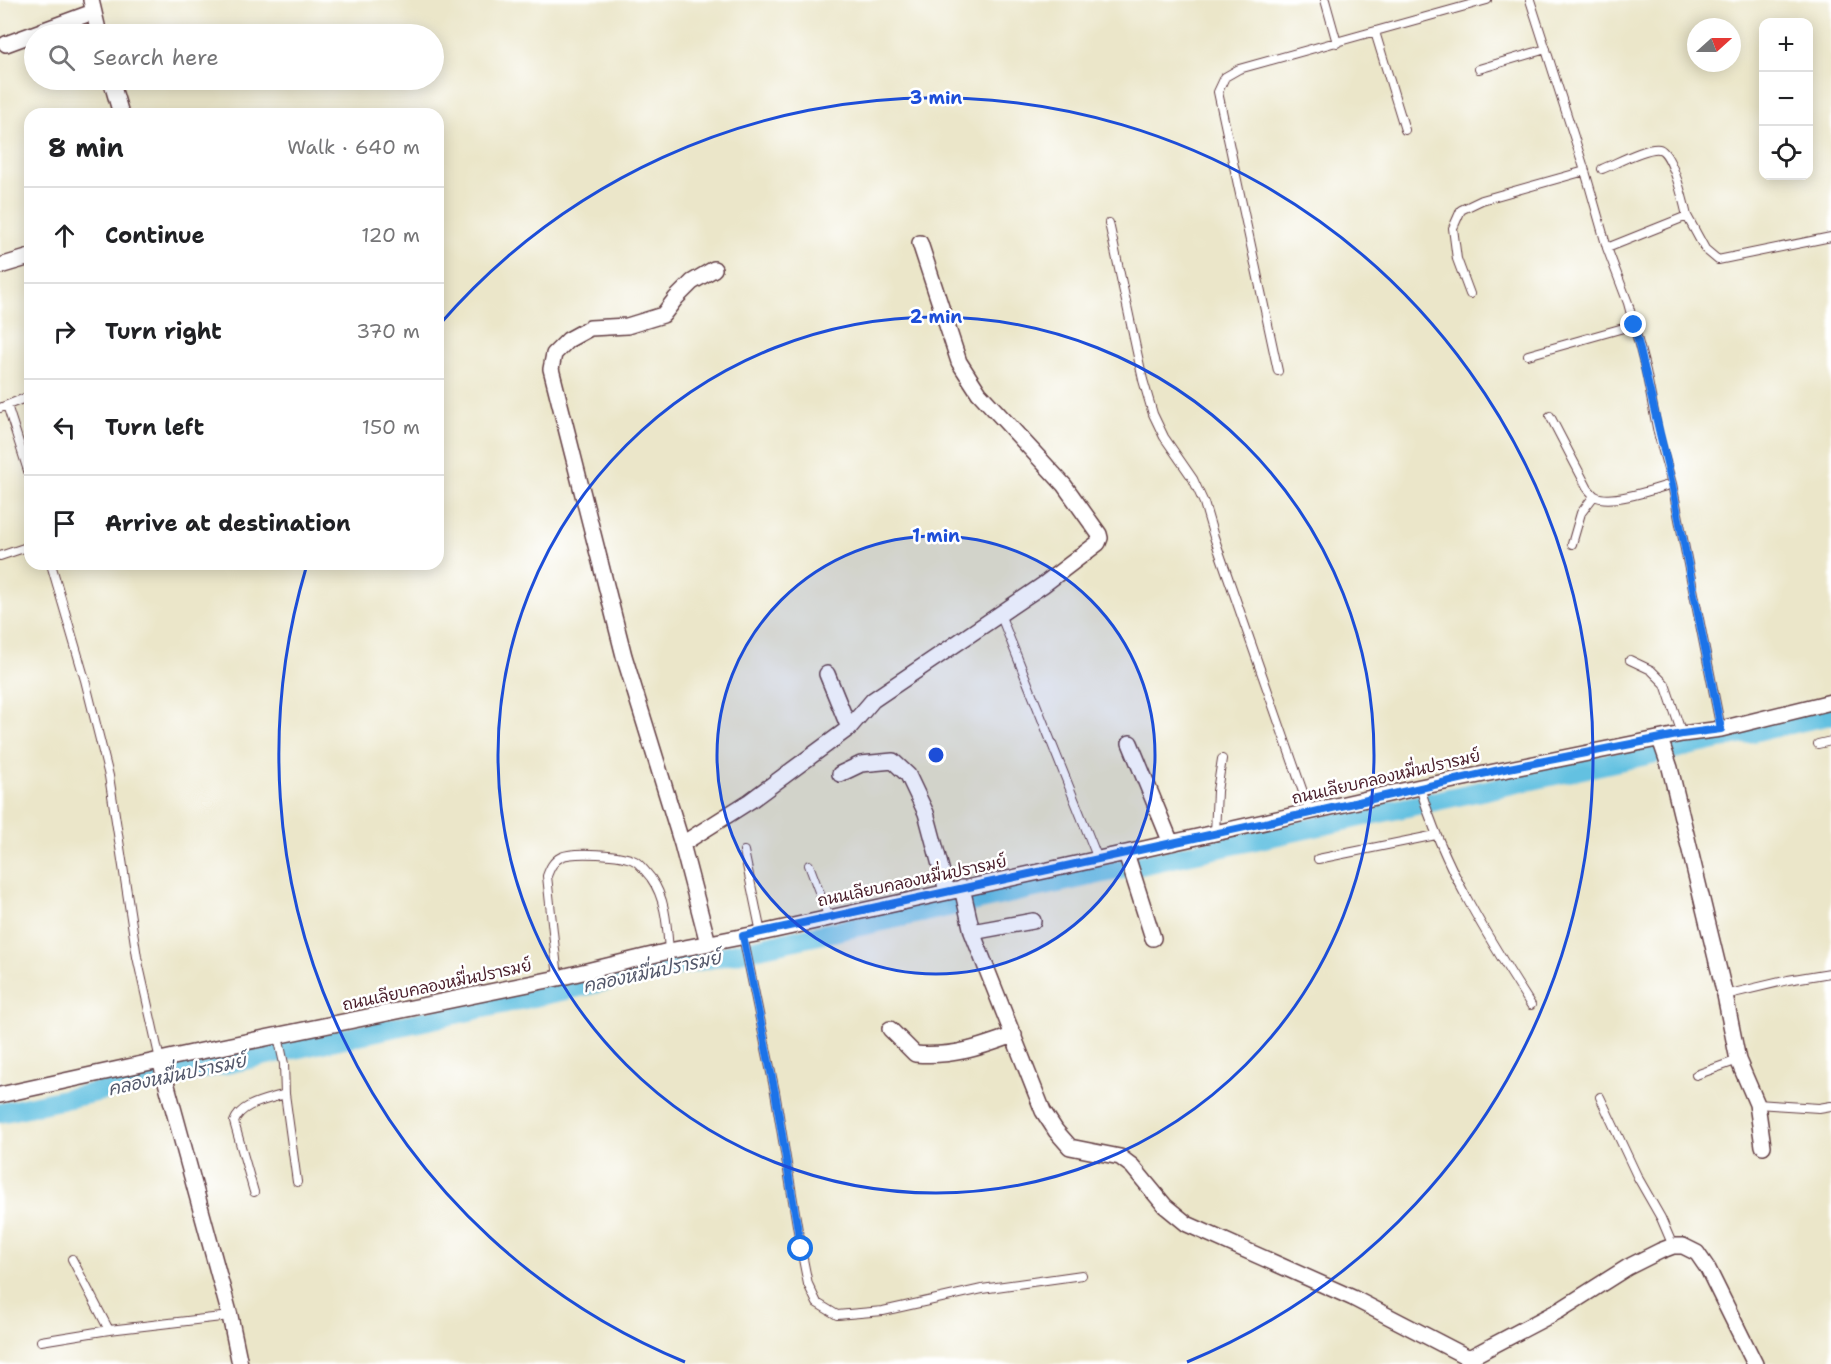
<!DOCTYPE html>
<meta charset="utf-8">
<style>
body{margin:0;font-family:"Shantell Sans","Playpen Sans Thai",sans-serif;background:#f6f6f6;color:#202124}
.controls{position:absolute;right:18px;top:18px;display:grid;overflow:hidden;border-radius:12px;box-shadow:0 3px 15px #0003}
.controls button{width:54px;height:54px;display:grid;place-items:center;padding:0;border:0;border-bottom:2px solid #e0e0e0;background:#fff;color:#202124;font:30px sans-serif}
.compass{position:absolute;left:1687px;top:18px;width:54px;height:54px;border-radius:50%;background:#fff;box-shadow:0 3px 15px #0003;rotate:69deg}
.stop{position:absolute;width:18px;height:18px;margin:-14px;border:4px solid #1a73e8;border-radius:50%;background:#fff}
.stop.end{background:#1a73e8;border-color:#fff;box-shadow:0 2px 6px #0008}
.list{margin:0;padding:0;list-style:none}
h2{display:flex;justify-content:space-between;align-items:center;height:78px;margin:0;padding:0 24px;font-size:26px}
h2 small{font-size:20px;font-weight:400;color:#757577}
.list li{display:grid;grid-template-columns:39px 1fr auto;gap:18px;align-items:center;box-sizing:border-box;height:96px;padding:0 24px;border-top:2px solid #e0e0e0}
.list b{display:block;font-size:22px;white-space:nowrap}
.list em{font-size:20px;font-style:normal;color:#757577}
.icon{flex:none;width:33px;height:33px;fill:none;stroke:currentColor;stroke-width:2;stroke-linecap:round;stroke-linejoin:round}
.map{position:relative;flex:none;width:1831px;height:1364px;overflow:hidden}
.search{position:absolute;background:#fff;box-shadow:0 3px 15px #0003;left:24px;top:24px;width:420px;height:66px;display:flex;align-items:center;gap:15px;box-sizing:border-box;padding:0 21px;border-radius:33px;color:#757577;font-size:22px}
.panel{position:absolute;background:#fff;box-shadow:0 3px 15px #0003;left:24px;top:108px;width:420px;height:462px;border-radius:18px}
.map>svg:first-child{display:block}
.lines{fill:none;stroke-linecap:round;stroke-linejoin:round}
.canal{stroke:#63c1e1;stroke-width:20}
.service-casing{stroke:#623d43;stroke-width:10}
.minor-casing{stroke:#623d43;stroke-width:18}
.service{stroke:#fff;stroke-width:8}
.minor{stroke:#fff;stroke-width:15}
.route{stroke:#1a73e8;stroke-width:8}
.ring{fill:none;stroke:#1d4ed8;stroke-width:3}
.labels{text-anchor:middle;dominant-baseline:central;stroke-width:5;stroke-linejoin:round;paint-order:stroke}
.street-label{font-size:16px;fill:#4a1f2b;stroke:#fff}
.water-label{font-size:18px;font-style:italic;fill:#53586b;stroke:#fff}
.centre{fill:#1d4ed8;stroke:#fff;stroke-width:3}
.ring-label{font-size:18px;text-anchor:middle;font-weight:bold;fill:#1d4ed8;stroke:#fff;stroke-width:5;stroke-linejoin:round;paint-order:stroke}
</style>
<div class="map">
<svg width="1831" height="1364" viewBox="0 0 1831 1364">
<rect width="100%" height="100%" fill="#fff"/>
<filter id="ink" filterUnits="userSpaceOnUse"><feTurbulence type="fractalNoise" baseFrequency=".0167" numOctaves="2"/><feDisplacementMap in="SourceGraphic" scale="12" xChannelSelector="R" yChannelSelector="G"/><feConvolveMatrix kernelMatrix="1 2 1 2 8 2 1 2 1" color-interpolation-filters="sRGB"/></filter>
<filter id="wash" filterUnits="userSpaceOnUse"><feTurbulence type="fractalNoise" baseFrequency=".008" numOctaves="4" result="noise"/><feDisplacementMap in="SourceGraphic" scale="24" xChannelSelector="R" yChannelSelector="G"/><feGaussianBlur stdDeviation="1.35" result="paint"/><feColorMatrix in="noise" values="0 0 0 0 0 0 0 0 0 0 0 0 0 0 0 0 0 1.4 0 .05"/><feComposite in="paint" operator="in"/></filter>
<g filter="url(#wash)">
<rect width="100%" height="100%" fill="#ebe6c9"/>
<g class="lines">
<path class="canal" d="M 0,1113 L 1831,715"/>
</g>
</g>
<g filter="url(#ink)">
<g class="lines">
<defs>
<path id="service" d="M 1325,0 L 1337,43
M 1530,0 L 1585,171 L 1607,248 L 1628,303 L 1646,371 L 1658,433 L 1672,484 L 1721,729
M 1375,32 L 1405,130
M 1479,69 L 1546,49
M 1602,169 C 1615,164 1646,147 1659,149 C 1672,151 1684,203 1687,216 L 1607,248
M 1687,216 L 1705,249 L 1718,260 L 1831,237
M 1109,223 L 1143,380 L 1153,414 L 1164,437 L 1193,479 L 1204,503 L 1214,537 L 1310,812
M 1470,294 L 1457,259 L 1453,228 L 1461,210 L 1482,200 L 1585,171
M 1528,355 L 1634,325
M 1278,371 L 1218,92 L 1225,77 L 1239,69 L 1487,0
M 7,405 L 30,477
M 0,408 L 30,396
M 1550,416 L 1588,489 C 1589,490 1593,495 1595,496 C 1610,505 1655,489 1672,484
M 1572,544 L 1581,513 L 1594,496
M 0,556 L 30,546
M 51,564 L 85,680 L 109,776 L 137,957 L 160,1060
M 1000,614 L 1098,859
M 1630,660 L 1651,670 L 1665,684 L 1682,734
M 1818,744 L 1831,741
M 1420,787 C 1443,866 1487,936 1531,1005
M 1215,833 L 1217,791 L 1222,759
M 744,851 L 761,933
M 1318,859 L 1436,835
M 809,865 L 829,918
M 743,936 L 775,1092 L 801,1249 L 808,1284 L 817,1303 L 837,1315 L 883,1311 L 982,1289 L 1082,1275
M 558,978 L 547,876 C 550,868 553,861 561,857 C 573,851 623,854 635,861 C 640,864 647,873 651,878 C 666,899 667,926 669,951
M 1725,995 L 1788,980 L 1830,973
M 1696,1075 L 1738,1060
M 285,1094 L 297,1182
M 1600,1097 L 1637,1176 L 1661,1218 L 1673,1246
M 1757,1104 L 1819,1108 L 1831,1106
M 254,1192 L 234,1122 C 241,1103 267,1100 285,1094 L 284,1064 L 278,1036
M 72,1259 L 109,1330
M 41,1341 L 109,1330 L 230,1316"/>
<path id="minor" d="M 91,0 L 99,34
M 6,44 L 93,12
M 111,80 L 121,114
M 0,266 L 30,257
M 827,674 L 849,728
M 1660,739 L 1670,768 L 1725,995 L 1738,1060 L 1757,1104 L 1763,1146
M 1130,743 L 1171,843
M 840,774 L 861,764 L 893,761 L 908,775 L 926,813 L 947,891
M 682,844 L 750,801 L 849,728 L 873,700 L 1043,585 L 1098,543 L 1100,538 L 1099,534 L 1064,485 L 979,393 L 959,362 L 920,243
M 1126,853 L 1153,938
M 962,888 L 972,932 L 1043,1111 L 1056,1131 L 1070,1147 L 1120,1157 L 1132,1166 L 1165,1206 L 1187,1224 L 1353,1298 L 1469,1358 L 1560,1310 L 1628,1267 L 1660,1251 L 1673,1246 L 1683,1246 L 1697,1253 L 1708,1269 L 1755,1364
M 972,932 L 1033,921
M 708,943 L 682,844 L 624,656 L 551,369 L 554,354 L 568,340 L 590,328 L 627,326 L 663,315 L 676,298 L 692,282 L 714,269
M 890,1029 L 915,1054 C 953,1057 978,1048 1014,1035
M 160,1060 L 230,1316 L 240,1364
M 0,1095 L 192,1053 L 558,978 L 669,951 L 761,933 L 1126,853 L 1420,787 L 1682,734 L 1721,729 L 1831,702"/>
</defs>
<use href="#service" class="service-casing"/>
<use href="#minor" class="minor-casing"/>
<use href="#service" class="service"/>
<use href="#minor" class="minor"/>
</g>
</g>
<g class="lines" filter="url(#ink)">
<path class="route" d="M 801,1249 L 775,1092 L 743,936 L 1310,813 L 1504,769 L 1682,734 L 1721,729 L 1672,484 L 1634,325"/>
</g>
<circle cx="936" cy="755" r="219" fill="#1d4ed8" fill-opacity=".12"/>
<g class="ring">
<circle cx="936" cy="755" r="219"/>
<circle cx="936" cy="755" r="438"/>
<path d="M685 1362A657 657 0 0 1 306 568M440 324A657 657 0 1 1 1187 1362"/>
</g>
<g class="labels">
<g class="street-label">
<text transform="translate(1386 777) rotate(-13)">ถนนเลียบคลองหมื่นปรารมย์</text>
<text transform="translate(912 881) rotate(-12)">ถนนเลียบคลองหมื่นปรารมย์</text>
<text transform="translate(437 985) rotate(-12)">ถนนเลียบคลองหมื่นปรารมย์</text>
</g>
<g class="water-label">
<text transform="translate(652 972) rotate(-12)">คลองหมื่นปรารมย์</text>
<text transform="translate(177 1075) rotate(-12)">คลองหมื่นปรารมย์</text>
</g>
</g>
<circle cx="936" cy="755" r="9" class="centre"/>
<g class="ring-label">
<text x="936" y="104">3 min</text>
<text x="936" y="323">2 min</text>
<text x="936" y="542">1 min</text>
</g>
</svg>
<div class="controls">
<button>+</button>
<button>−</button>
<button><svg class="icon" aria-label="locate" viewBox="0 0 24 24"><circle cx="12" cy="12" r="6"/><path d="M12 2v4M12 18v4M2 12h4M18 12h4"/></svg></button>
</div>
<svg class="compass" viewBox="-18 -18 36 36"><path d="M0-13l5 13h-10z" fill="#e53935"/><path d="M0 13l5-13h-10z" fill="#757577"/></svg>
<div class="stop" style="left:801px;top:1249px"></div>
<div class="stop end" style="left:1634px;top:325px"></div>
<div class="search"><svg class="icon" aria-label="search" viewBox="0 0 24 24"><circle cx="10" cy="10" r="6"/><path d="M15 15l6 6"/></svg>Search here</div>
<section class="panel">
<h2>8 min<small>Walk · 640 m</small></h2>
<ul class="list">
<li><svg class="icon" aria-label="ahead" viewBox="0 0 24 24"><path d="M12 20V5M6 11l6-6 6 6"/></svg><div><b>Continue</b></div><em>120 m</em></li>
<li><svg class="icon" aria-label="right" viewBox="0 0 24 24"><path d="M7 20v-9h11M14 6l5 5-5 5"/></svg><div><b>Turn right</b></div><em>370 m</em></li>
<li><svg class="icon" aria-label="left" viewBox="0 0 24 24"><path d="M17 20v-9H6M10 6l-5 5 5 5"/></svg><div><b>Turn left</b></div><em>150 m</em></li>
<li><svg class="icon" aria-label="arrive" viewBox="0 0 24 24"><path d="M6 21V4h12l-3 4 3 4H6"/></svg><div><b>Arrive at destination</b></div></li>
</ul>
</section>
</div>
